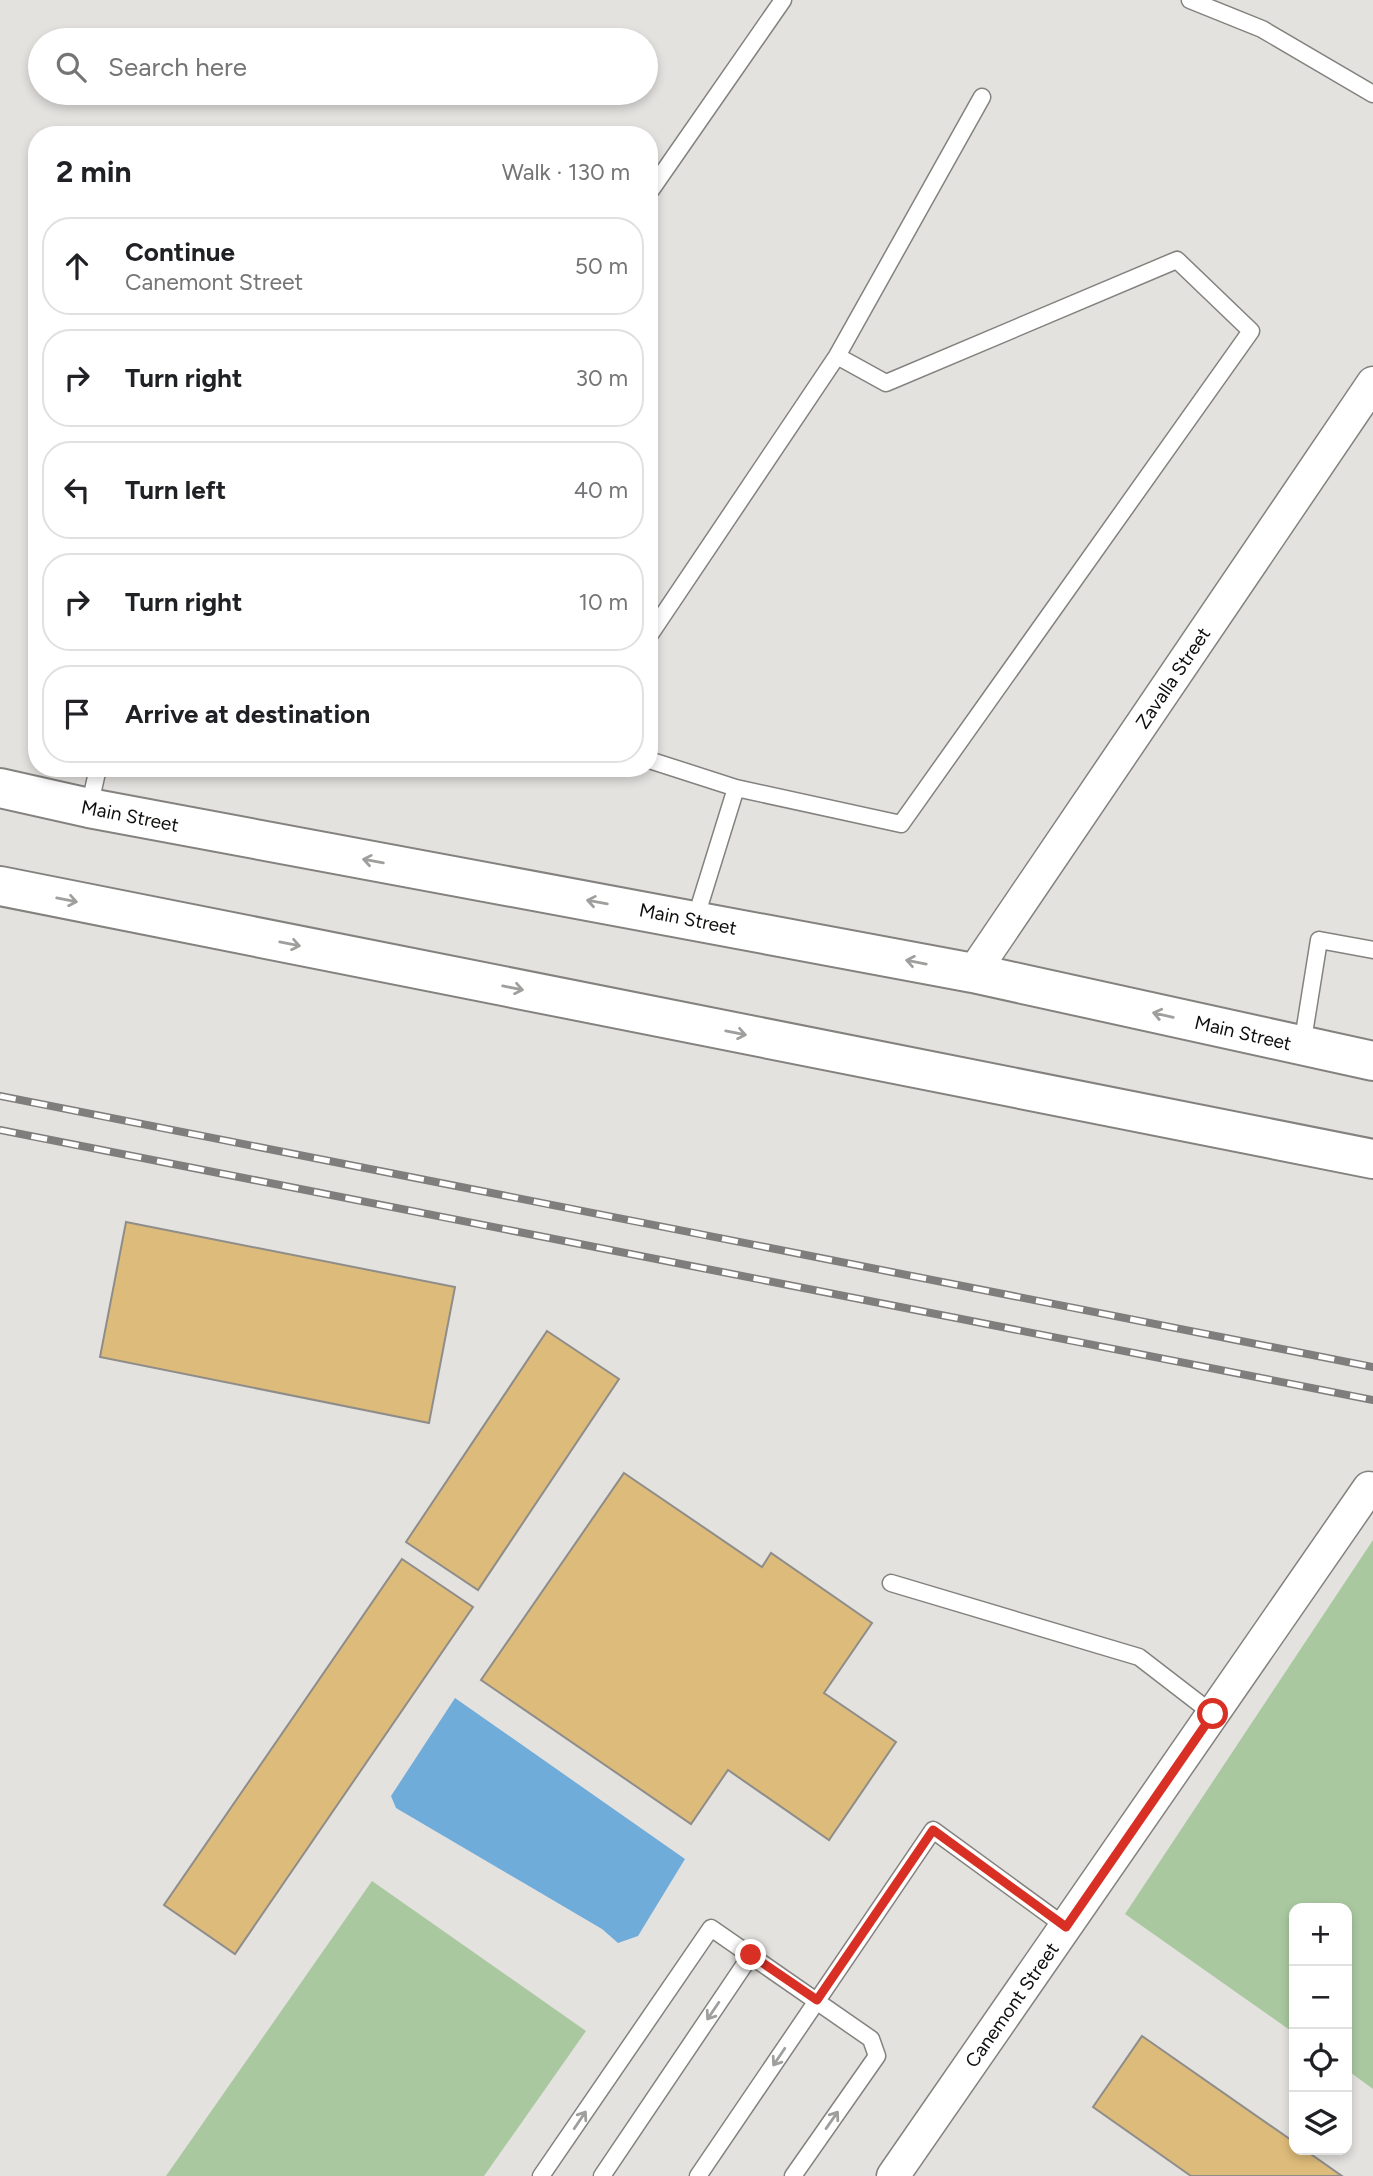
<!DOCTYPE html>
<meta charset="utf-8">
<style>
body{margin:0;font-family:Figtree,sans-serif;background:#f6f6f6;color:#202124}
.controls{position:absolute;right:21px;bottom:21px;display:grid;overflow:hidden;border-radius:14px;box-shadow:0 4px 10px #0003}
.controls button{width:63px;height:63px;display:grid;place-items:center;padding:0;border:0;border-bottom:2px solid #e0e0e0;background:#fff;color:#202124;font:35px sans-serif}
.stop{position:absolute;width:21px;height:21px;margin:-16px;border:5px solid #d93025;border-radius:50%;background:#fff}
.stop.end{background:#d93025;border-color:#fff;box-shadow:0 2px 7px #0008}
.list{margin:0;padding:0;list-style:none}
h2{display:flex;justify-content:space-between;align-items:center;height:91px;margin:0;padding:0 28px;font-size:30px}
h2 small{font-size:23px;font-weight:400;color:#757577}
.list li{display:grid;grid-template-columns:46px 1fr auto;gap:21px;align-items:center;box-sizing:border-box;height:98px;margin:0 14px 14px;padding:0 14px;border:2px solid #e0e0e0;border-radius:28px}
.list b{display:block;font-size:26px;white-space:nowrap}
.list p{margin:0;font-size:23px;white-space:nowrap;color:#757577}
.list em{font-size:23px;font-style:normal;color:#757577}
.icon{flex:none;width:38px;height:38px;fill:none;stroke:currentColor;stroke-width:2;stroke-linecap:round;stroke-linejoin:round}
.map{position:relative;flex:none;width:1373px;height:2176px;overflow:hidden}
.search{position:absolute;background:#fff;box-shadow:0 4px 10px #0003;left:28px;top:28px;width:630px;height:77px;display:flex;align-items:center;gap:18px;box-sizing:border-box;padding:0 24px;border-radius:38px;color:#757577;font-size:26px}
.panel{position:absolute;background:#fff;box-shadow:0 4px 10px #0003;left:28px;top:126px;width:630px;height:651px;border-radius:28px}
.map>svg:first-child{display:block}
.green{fill:#a9c8a0}
.water{fill:#70acda}
.building{fill:#ddbb7a;stroke:#8f8d8a;stroke-width:2}
.lines{fill:none;stroke-linecap:round;stroke-linejoin:round}
.service-casing{stroke:#84827f;stroke-width:19}
.minor-casing{stroke:#84827f;stroke-width:35}
.trunk-casing{stroke:#84827f;stroke-width:42}
.service{stroke:#fff;stroke-width:16}
.minor{stroke:#fff;stroke-width:32}
.trunk{stroke:#fff;stroke-width:38}
.rail-casing{stroke:#807e7c;stroke-width:8}
.rail{stroke:#fff;stroke-width:5;stroke-dasharray:16;stroke-linecap:butt}
.oneway{stroke:#9f9f9e}
.route{stroke:#d93025;stroke-width:9}
.labels{text-anchor:middle;dominant-baseline:central;stroke-width:5;stroke-linejoin:round;paint-order:stroke}
.street-label{font-size:19px;fill:#0f0e0d;stroke:#fff}
</style>
<div class="map">
<svg width="1373" height="2176" viewBox="0 0 1373 2176">
<rect width="100%" height="100%" fill="#e4e2df"/>
<path class="green" d="M 1373,1540 L 1373,2089 L 1347,2070 L 1347,1908 L 1294,1908 L 1294,2033 L 1125,1914 Z
M 372,1881 L 586,2031 L 484,2176 L 166,2176 Z"/>
<path class="water" d="M 455,1698 L 685,1859 L 638,1936 L 618,1943 L 602,1929 L 396,1808 L 391,1796 Z"/>
<path class="building" d="M 126,1222 L 455,1287 L 429,1423 L 100,1357 Z
M 547,1331 L 619,1379 L 478,1590 L 406,1542 Z
M 624,1473 L 762,1567 L 771,1553 L 872,1623 L 824,1693 L 896,1742 L 829,1840 L 728,1770 L 691,1824 L 481,1680 Z
M 402,1559 L 473,1607 L 235,1954 L 164,1905 Z
M 1142,2036 L 1294,2142 L 1294,2150 L 1305,2150 L 1342,2176 L 1191,2176 L 1093,2107 Z"/>
<g class="lines">
<defs>
<path id="service" d="M 1190,0 L 1262,29 L 1373,94
M 651,190 L 783,0
M 649,636 L 837,356 L 982,97
M 649,760 L 736,788 L 901,824 L 1251,331 L 1177,260 L 886,383 L 837,356
M 89,808 L 98,768
M 695,920 L 736,788
M 1302,1046 L 1319,940 L 1373,950
M 891,1583 L 1139,1657 L 1213,1714
M 541,2176 L 711,1928 L 871,2039 L 877,2056 L 793,2176
M 602,2176 L 751,1955
M 698,2176 L 933,1830 L 1066,1927"/>
<path id="minor" d="M 973,973 L 1373,383
M 893,2176 L 1369,1488"/>
<path id="trunk" d="M 0,788 L 89,808 L 973,973 L 1373,1061
M 0,886 L 1373,1159"/>
</defs>
<use href="#service" class="service-casing"/>
<use href="#minor" class="minor-casing"/>
<use href="#trunk" class="trunk-casing"/>
<use href="#service" class="service"/>
<use href="#minor" class="minor"/>
<use href="#trunk" class="trunk"/>
<defs>
<path id="rail" d="M 0,1096 L 1373,1367
M 0,1130 L 1373,1400"/>
</defs>
<use href="#rail" class="rail-casing"/>
<use href="#rail" class="rail"/>
</g>
<defs><path id="oneway-shaft" d="M-6 0H5M1.5-3L5.5 0L1.5 3" fill="none" stroke-width="1.6" stroke-linecap="round" stroke-linejoin="round" transform="scale(1.75)"/></defs>
<g class="oneway">
<use href="#oneway-shaft" transform="translate(373 861) rotate(-170)"/>
<use href="#oneway-shaft" transform="translate(67 900) rotate(11)"/>
<use href="#oneway-shaft" transform="translate(597 902) rotate(-170)"/>
<use href="#oneway-shaft" transform="translate(290 944) rotate(11)"/>
<use href="#oneway-shaft" transform="translate(916 962) rotate(-169)"/>
<use href="#oneway-shaft" transform="translate(513 988) rotate(11)"/>
<use href="#oneway-shaft" transform="translate(1163 1015) rotate(-167)"/>
<use href="#oneway-shaft" transform="translate(736 1033) rotate(11)"/>
<use href="#oneway-shaft" transform="translate(713 2011) rotate(124)"/>
<use href="#oneway-shaft" transform="translate(779 2057) rotate(124)"/>
<use href="#oneway-shaft" transform="translate(580 2120) rotate(-56)"/>
<use href="#oneway-shaft" transform="translate(832 2120) rotate(-55)"/>
</g>
<g class="lines">
<path class="route" d="M 751,1955 L 817,2000 L 933,1830 L 1066,1927 L 1213,1714"/>
</g>
<g class="labels">
<g class="street-label">
<text transform="translate(1173 678) rotate(-56)">Zavalla Street</text>
<text transform="translate(130 816) rotate(11)">Main Street</text>
<text transform="translate(688 919) rotate(11)">Main Street</text>
<text transform="translate(1243 1033) rotate(13)">Main Street</text>
<text transform="translate(1012 2005) rotate(-55)">Canemont Street</text>
</g>
</g>
</svg>
<div class="controls">
<button>+</button>
<button>−</button>
<button><svg class="icon" aria-label="locate" viewBox="0 0 24 24"><circle cx="12" cy="12" r="6"/><path d="M12 2v4M12 18v4M2 12h4M18 12h4"/></svg></button>
<button><svg class="icon" aria-label="layers" viewBox="0 0 24 24"><path d="M12 4l9 5-9 5-9-5zM3 14l9 5 9-5"/></svg></button>
</div>
<div class="stop" style="left:1213px;top:1714px"></div>
<div class="stop end" style="left:751px;top:1955px"></div>
<div class="search"><svg class="icon" aria-label="search" viewBox="0 0 24 24"><circle cx="10" cy="10" r="6"/><path d="M15 15l6 6"/></svg>Search here</div>
<section class="panel">
<h2>2 min<small>Walk · 130 m</small></h2>
<ul class="list">
<li><svg class="icon" aria-label="ahead" viewBox="0 0 24 24"><path d="M12 20V5M6 11l6-6 6 6"/></svg><div><b>Continue</b><p>Canemont Street</p></div><em>50 m</em></li>
<li><svg class="icon" aria-label="right" viewBox="0 0 24 24"><path d="M7 20v-9h11M14 6l5 5-5 5"/></svg><div><b>Turn right</b></div><em>30 m</em></li>
<li><svg class="icon" aria-label="left" viewBox="0 0 24 24"><path d="M17 20v-9H6M10 6l-5 5 5 5"/></svg><div><b>Turn left</b></div><em>40 m</em></li>
<li><svg class="icon" aria-label="right" viewBox="0 0 24 24"><path d="M7 20v-9h11M14 6l5 5-5 5"/></svg><div><b>Turn right</b></div><em>10 m</em></li>
<li><svg class="icon" aria-label="arrive" viewBox="0 0 24 24"><path d="M6 21V4h12l-3 4 3 4H6"/></svg><div><b>Arrive at destination</b></div></li>
</ul>
</section>
</div>
